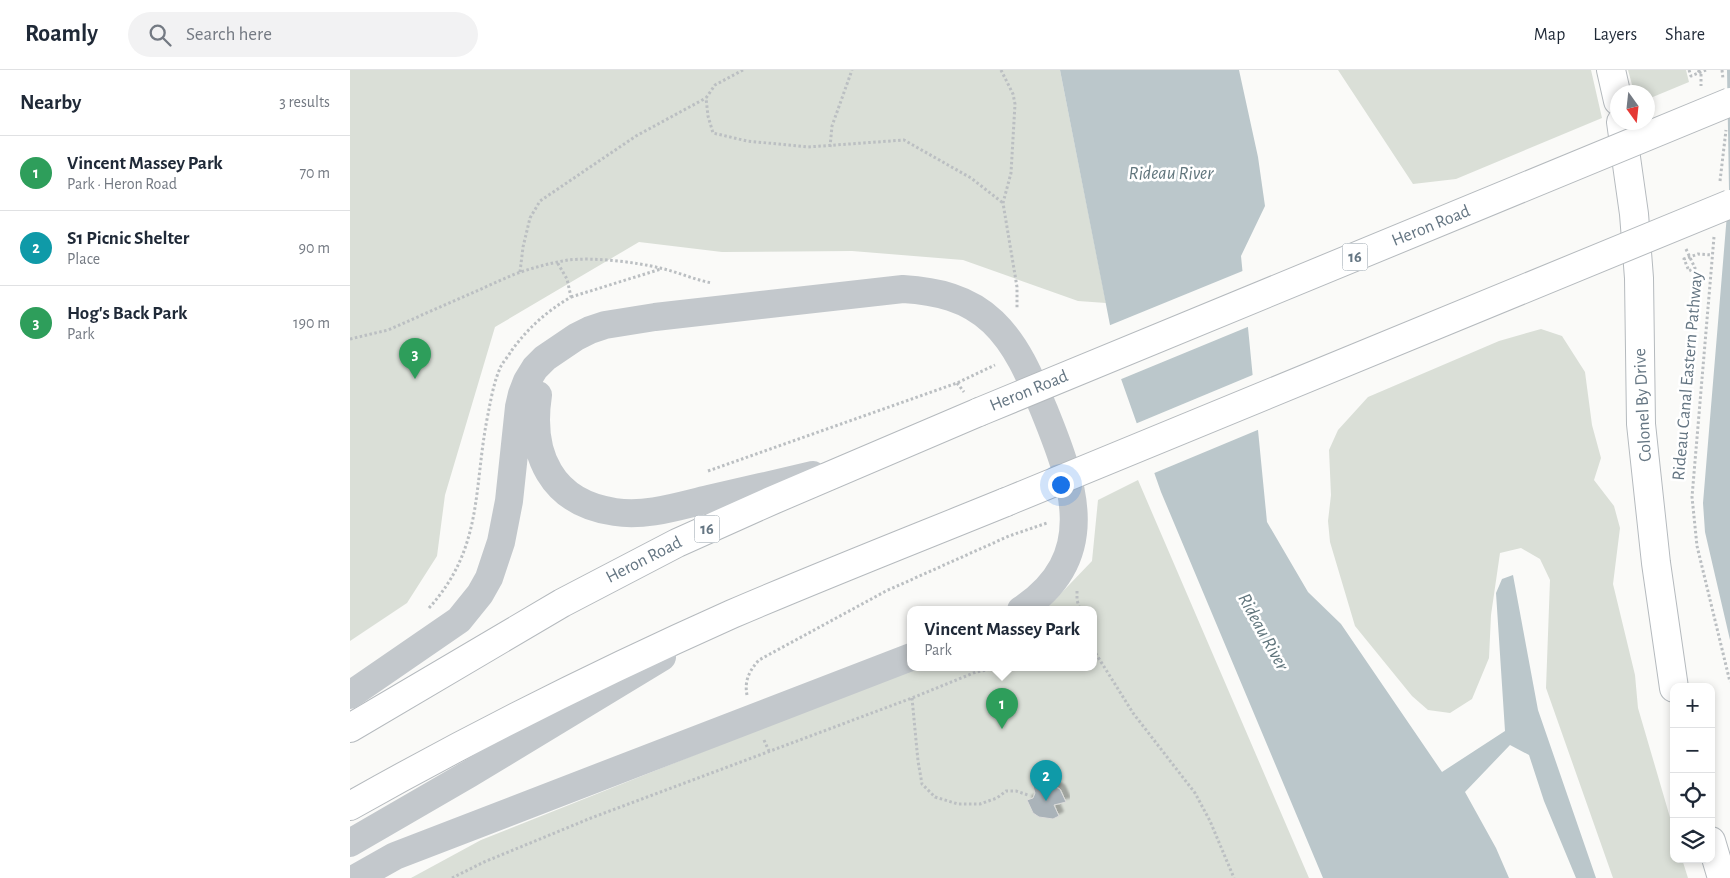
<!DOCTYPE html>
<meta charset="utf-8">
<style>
body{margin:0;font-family:"Alegreya Sans",sans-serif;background:#f2f2f3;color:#1f2937}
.controls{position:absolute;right:15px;bottom:15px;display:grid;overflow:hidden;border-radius:10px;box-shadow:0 2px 8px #0003}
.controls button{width:45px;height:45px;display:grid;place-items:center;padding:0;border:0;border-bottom:1px solid #e0e1e3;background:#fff;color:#1f2937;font:25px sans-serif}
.compass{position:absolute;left:1260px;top:15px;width:45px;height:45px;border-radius:50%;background:#fff;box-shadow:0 2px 8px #0003;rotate:165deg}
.you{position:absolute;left:710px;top:414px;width:18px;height:18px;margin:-12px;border:4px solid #fff;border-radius:50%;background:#1a73e8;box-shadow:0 0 0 8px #1a73e833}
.badge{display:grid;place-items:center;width:32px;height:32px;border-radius:50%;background:#e4572e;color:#fff;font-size:16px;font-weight:700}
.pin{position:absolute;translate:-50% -41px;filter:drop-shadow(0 1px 2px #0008)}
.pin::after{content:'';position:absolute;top:26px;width:18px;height:15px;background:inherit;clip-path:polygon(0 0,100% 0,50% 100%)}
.popup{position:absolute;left:557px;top:536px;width:190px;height:65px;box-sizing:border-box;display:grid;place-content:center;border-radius:10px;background:#fff;filter:drop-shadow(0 1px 4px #0005);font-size:16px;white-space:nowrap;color:#747a83}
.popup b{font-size:19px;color:#1f2937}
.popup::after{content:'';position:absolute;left:50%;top:100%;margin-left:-10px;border:10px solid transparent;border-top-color:#fff}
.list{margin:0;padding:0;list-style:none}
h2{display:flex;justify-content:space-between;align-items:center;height:65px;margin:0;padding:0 20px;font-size:21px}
h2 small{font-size:16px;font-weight:400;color:#747a83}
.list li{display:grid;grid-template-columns:32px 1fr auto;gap:15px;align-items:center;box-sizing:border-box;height:75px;padding:0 20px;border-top:1px solid #e0e1e3}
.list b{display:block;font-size:19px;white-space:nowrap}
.list p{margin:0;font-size:16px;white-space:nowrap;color:#747a83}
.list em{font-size:16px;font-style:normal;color:#747a83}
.icon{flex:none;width:28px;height:28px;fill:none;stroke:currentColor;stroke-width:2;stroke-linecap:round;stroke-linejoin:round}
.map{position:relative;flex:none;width:1380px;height:808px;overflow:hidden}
header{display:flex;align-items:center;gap:30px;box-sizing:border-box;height:70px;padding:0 25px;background:#fff;border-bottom:1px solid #e0e1e3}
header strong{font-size:24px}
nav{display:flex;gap:28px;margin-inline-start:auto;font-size:18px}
.search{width:350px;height:45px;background:#f2f2f3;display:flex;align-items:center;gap:12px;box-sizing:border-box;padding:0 18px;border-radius:28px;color:#747a83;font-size:19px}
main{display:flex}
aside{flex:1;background:#fff}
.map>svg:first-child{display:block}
.green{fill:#dadfd7}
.water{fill:#bbc7cb}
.pier{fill:#fafaf8}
.building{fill:#aab3b9;stroke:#dcdcda;filter:url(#shadow)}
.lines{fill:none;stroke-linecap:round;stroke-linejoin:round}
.major-casing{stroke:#b5babe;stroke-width:30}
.path{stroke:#bbbfc2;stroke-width:3;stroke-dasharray:2.5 2.5;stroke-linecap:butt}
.minor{stroke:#c3c8cc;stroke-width:28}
.major{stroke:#fff;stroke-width:28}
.major-bridge-casing{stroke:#b5babe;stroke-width:30;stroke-linecap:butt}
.major-bridge{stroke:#fff;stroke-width:28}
.labels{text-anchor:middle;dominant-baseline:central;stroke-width:5;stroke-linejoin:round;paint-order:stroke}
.shield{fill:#fff;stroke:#939fa8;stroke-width:1}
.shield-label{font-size:16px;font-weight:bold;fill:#657683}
.street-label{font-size:18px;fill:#657683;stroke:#fff}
.water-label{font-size:19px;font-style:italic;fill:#60757c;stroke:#fff}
</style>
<header>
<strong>Roamly</strong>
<div class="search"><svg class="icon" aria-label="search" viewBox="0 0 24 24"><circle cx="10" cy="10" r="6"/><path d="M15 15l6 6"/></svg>Search here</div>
<nav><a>Map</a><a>Layers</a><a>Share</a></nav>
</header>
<main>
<aside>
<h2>Nearby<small>3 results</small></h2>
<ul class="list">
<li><span class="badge" style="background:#2e9e5b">1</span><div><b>Vincent Massey Park</b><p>Park · Heron Road</p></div><em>70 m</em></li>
<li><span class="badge" style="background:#0f9aa8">2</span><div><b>S1 Picnic Shelter</b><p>Place</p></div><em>90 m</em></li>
<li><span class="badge" style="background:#2e9e5b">3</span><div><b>Hog's Back Park</b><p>Park</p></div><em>190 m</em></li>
</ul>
</aside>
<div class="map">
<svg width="1380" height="808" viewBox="0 0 1380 808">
<defs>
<filter id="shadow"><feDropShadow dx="4.5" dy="-4.5" stdDeviation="1" flood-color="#0004"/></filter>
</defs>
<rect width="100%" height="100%" fill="#fafaf8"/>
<path class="green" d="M 0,0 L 710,0 L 756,233 L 728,231 L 613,190 L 502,181 L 372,182 L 289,172 L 145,257 L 95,425 L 87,486 L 57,533 L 0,571 Z
M 988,0 L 1241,0 L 1252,48 L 1106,109 L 1063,114 Z
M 1278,0 L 1336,0 L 1339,12 L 1298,29 L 1298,22 L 1284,22 Z
M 1191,259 L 1212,266 L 1235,302 L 1242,355 L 1251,388 L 1244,410 L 1264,436 L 1270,458 L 1263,514 L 1285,605 L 1288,638 L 1324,761 L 1324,789 L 1332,789 L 1338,808 L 1263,808 L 1196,618 L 1200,510 L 1190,489 L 1171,478 L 1150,483 L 1141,545 L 1139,588 L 1122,629 L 1100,643 L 1078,640 L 1062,626 L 1005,556 L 980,472 L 978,451 L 981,425 L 979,380 L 988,360 L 1018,327 L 1149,271 Z
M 788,410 L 959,808 L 61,808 L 131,770 L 563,598 L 743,598 L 743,540 L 695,540 L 742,491 L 748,430 Z"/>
<path class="water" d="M 710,0 L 889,0 L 908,87 L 915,136 L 891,186 L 917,452 L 958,522 L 991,554 L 1092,702 L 1155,661 L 1146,523 L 1152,509 L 1163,505 L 1188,640 L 1246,808 L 1226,808 L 1194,731 L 1179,685 L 1160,675 L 1115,722 L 1146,778 L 1159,808 L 973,808 L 811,422 L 770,306 Z
M 1377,0 L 1380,0 L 1380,570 L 1355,462 L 1353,433 L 1379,120 Z"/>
<path class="pier" d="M 895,200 L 900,256 L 769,310 L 758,256 Z
M 905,304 L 910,359 L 802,404 L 785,354 Z"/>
<path class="building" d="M 697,713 L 710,719 L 716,732 L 704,735 L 709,746 L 703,749 L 689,747 L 683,743 L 677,730 L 683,728 L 685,723 L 683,716 Z"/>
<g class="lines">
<defs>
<path id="major" d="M 1261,0 L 1268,31
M 1271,52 L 1284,144 L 1289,208 L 1291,354 L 1306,493 L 1324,618
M 0,658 L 212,533 L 327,473 L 423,430 L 629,342
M 0,736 C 124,666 252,602 382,544 C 473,505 565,469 656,432
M 1361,771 L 1372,808"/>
</defs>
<use href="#major" class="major-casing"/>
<path class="path" d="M 393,0 L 365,15 L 356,28 L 358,46 L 363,63 L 397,71 L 458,77 L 554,70 L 621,108 L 653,133
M 651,0 L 663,24 L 665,34 L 661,103 L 653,133 L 667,217 L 667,239
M 1339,0 L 1341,6 L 1356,0
M 1348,0 L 1351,4 L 1351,16
M 1372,0 L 1373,9
M 480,77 L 482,56 L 502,0
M 1370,111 L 1376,60
M 1364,167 L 1342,427 L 1347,476 L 1380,612
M 1336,179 L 1345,198 L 1339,201 L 1334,189 L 1348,184 L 1362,185
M 170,202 L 173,177 L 180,148 L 190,131 L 286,66 L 356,28
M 221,227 L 311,199
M 0,269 L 38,260 L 165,204 C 182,198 200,193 218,190 C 244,187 285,192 310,198 C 328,202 345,210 362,213
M 607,313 L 614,322
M 358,401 L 607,313 L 645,295
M 727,521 L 727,530 L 730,540
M 79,538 C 134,477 123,418 138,344 C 141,329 144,311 151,296 C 154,291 159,285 162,280 C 178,258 197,241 221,227 L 217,209 L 207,192
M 743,579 L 783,643 L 845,723 L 860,751 L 884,808
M 397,625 C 394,610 400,600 409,590 L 536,521 L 659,466 L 697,453
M 562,628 L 568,691 L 572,714 L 585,727 L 608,734 L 630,734 L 647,728 L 656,721 L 666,721 L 678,725
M 414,670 L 419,681
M 102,808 L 134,792 L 241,748 L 562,628 L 626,602 L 647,598"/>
<path class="minor" d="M 188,325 C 179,384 201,433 265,442 C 296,447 329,436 359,429 C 394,421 428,413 463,405
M 0,625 L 109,550 L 130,524 L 139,508 L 151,472 L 159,431 L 169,337 L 172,324 L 177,311 L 185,298 L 195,288 L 226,267 L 240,260 L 255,255 L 305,247 L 553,219 C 586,221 618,228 643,252 C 668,276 681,309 694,340 C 724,414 751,487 671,540
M 0,773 L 119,704 L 312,587
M 6,808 L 45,786 L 561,587"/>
<use href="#major" class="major"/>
<defs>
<path id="major-bridge" d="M 629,342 L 1380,32
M 656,432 L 1380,134"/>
</defs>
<use href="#major-bridge" class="major-bridge-casing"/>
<use href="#major-bridge" class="major-bridge"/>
</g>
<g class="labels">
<g class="shield">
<rect x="992.5" y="173.5" width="25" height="27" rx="4"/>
<rect x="344.5" y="445.5" width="25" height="27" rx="4"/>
</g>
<g class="shield-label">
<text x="1005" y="187">16</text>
<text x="357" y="459">16</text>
</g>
<g class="street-label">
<text transform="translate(1081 156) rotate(-22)">Heron Road</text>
<text transform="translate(1338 306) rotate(-85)">Rideau Canal Eastern Pathway</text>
<text transform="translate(679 321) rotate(-22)">Heron Road</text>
<text transform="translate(1293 335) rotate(-93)">Colonel By Drive</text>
<text transform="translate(294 490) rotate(-27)">Heron Road</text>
</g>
<g class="water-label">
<text x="821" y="103">Rideau River</text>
<text transform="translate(913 562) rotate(61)">Rideau River</text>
</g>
</g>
</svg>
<div class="controls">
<button>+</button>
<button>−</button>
<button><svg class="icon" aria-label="locate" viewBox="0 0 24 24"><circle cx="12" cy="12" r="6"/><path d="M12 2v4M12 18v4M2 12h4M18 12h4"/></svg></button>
<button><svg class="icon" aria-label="layers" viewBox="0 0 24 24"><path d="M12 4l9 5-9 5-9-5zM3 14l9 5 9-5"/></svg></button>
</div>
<svg class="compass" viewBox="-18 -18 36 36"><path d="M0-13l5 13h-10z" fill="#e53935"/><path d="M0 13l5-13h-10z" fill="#747a83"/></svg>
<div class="you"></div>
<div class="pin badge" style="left:652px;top:659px;background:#2e9e5b">1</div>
<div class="popup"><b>Vincent Massey Park</b>Park</div>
<div class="pin badge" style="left:696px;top:731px;background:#0f9aa8">2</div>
<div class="pin badge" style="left:65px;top:309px;background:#2e9e5b">3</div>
</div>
</main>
